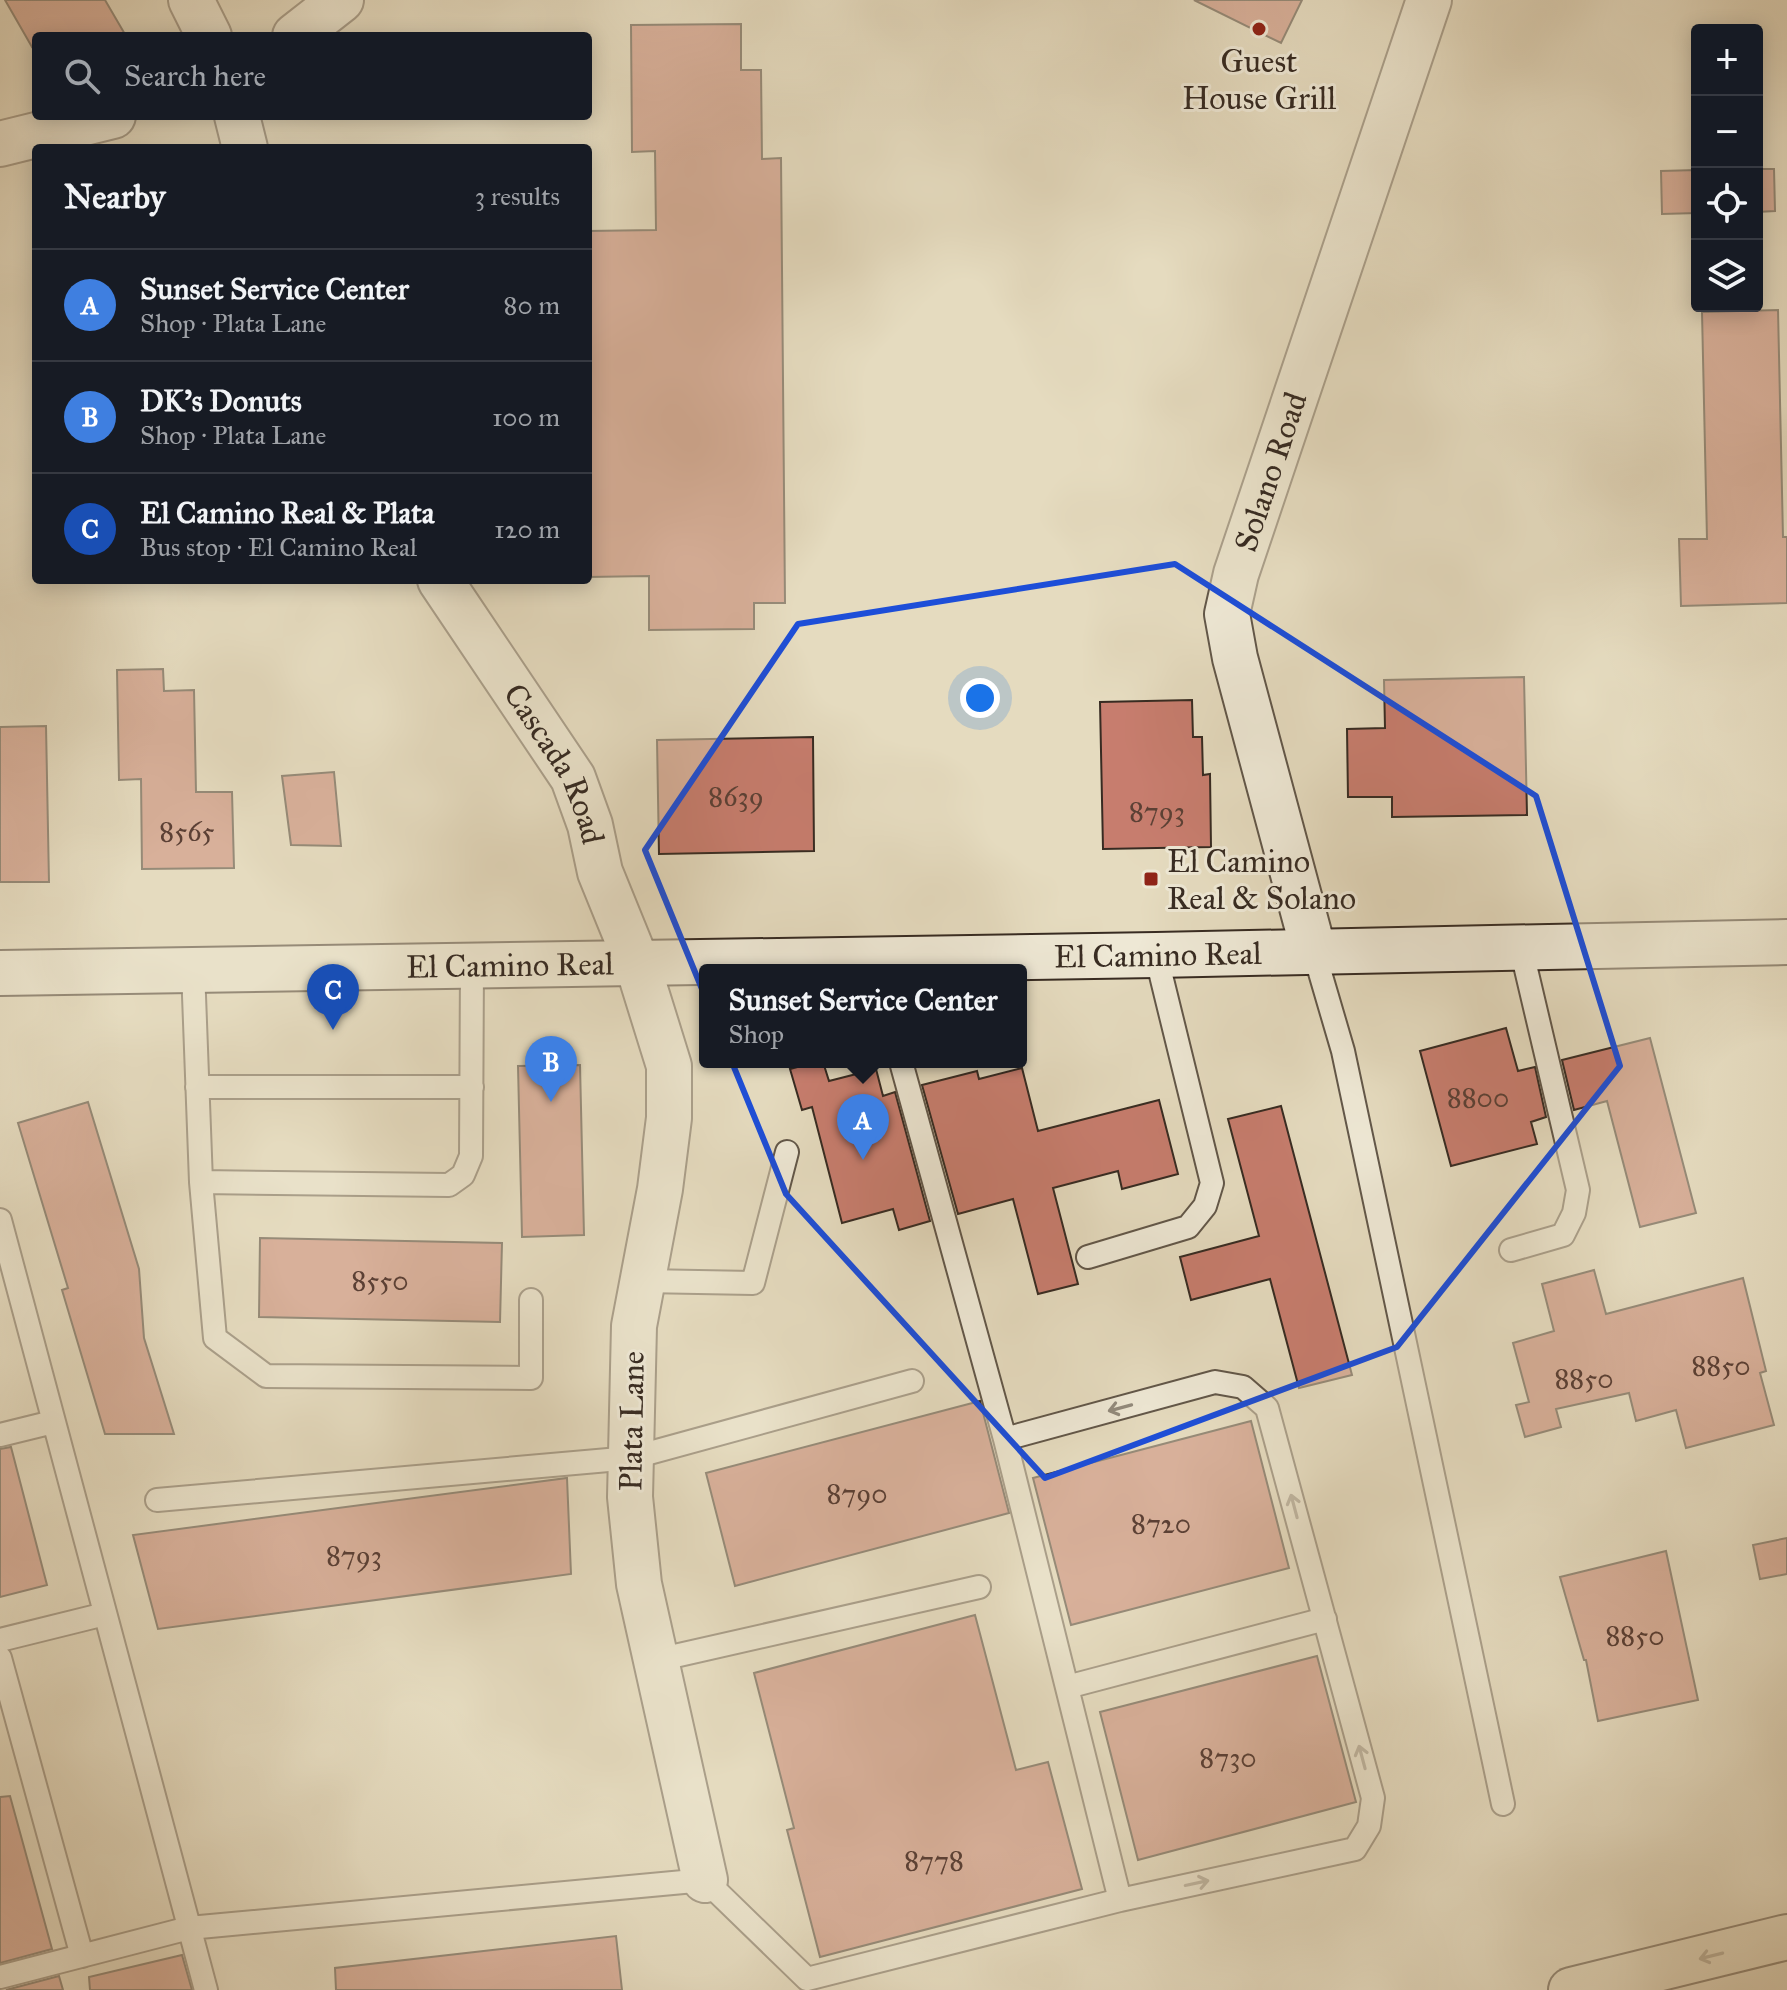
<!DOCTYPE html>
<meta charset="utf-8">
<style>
body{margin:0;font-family:"IM FELL Great Primer",serif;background:#20242c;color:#f1f3f6}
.controls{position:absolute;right:24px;top:24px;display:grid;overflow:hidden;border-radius:8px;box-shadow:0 4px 20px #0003}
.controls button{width:72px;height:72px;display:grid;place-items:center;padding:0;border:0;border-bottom:2px solid #363941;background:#171b24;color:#f1f3f6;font:40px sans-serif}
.you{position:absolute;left:980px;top:698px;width:28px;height:28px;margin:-20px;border:6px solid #fff;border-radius:50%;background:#1a73e8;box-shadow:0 0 0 12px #1a73e833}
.badge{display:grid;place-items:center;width:52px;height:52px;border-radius:50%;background:#d93025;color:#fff;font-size:26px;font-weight:700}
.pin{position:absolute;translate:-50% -66px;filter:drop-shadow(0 2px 4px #0008)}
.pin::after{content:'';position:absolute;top:42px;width:28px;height:24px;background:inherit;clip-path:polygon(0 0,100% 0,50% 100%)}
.popup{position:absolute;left:699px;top:964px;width:328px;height:104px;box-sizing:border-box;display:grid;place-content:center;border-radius:8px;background:#171b24;filter:drop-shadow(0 2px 6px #0005);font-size:26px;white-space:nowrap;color:#9ea1a6}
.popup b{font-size:30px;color:#f1f3f6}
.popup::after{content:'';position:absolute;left:50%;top:100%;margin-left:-16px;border:16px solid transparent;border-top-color:#171b24}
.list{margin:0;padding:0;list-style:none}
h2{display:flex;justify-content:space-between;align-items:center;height:104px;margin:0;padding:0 32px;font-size:34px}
h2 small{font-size:26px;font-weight:400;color:#9ea1a6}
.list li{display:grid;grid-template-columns:52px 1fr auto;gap:24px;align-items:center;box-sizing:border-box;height:112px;padding:0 32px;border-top:2px solid #363941}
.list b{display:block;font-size:30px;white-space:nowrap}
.list p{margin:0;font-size:26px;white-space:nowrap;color:#9ea1a6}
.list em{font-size:26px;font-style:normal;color:#9ea1a6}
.icon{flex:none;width:44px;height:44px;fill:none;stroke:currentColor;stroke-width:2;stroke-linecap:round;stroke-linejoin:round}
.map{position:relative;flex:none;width:1787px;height:1990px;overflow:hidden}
.search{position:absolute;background:#171b24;box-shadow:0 4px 20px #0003;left:32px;top:32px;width:560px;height:88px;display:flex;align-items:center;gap:20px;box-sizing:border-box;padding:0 28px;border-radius:8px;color:#9ea1a6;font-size:30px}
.panel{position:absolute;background:#171b24;box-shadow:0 4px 20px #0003;left:32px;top:144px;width:560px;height:440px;border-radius:8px}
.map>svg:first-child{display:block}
.building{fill:#c77d6e;stroke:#372b22;stroke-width:2}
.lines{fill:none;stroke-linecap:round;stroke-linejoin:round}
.service-casing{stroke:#625749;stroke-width:26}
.minor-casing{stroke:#625749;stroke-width:48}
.secondary-casing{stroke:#372b22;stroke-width:48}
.motorway-casing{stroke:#372b22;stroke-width:48}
.service{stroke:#eee8d5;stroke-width:22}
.minor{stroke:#eee8d5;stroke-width:44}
.secondary{stroke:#eee8d5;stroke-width:44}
.motorway{stroke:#e5dbbf;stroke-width:44}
.oneway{stroke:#928a7c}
.oneway2{stroke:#8e8370}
.marked{fill:none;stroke:#1d4ed8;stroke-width:6;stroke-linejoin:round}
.poi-dot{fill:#8f2418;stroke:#eee8d5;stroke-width:3}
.labels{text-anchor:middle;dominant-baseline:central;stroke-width:6;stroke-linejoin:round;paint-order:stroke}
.number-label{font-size:28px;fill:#5b4035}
.poi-label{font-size:32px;fill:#372b22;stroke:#eee8d5}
.street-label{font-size:32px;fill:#372b22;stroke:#eee8d5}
</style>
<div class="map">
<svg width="1787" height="1990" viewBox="0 0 1787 1990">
<rect width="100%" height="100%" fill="#e5dbbf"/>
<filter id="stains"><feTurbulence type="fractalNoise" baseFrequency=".0025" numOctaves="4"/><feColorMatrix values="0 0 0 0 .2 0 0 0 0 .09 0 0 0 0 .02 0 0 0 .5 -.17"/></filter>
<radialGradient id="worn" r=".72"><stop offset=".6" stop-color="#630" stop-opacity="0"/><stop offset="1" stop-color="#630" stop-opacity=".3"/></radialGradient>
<path class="building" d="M 5,0 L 105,0 L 126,36 L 36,36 L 36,44 L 32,47 Z
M 1194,0 L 1302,0 L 1281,43 Z
M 741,24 L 741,70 L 761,70 L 762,159 L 781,158 L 785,603 L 754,603 L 754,629 L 649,630 L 649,576 L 588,577 L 588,231 L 656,230 L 655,151 L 632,152 L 631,25 Z
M 1757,169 L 1774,169 L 1775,211 L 1757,212 Z
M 1697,170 L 1697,213 L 1662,214 L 1661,171 Z
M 1778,310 L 1783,537 L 1787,537 L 1787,603 L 1681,606 L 1679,539 L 1707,539 L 1702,312 Z
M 163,669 L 164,691 L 194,690 L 196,792 L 232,792 L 234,868 L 142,869 L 141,779 L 119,780 L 117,670 Z
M 1524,677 L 1527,815 L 1392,817 L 1392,797 L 1348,797 L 1347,729 L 1385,728 L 1384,680 Z
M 1192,700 L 1193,737 L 1202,737 L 1203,775 L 1210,774 L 1211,847 L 1103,849 L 1100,702 Z
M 46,726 L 49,882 L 0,882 L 0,727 Z
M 813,737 L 814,851 L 659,854 L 657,740 Z
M 334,772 L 341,846 L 291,845 L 282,776 Z
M 1506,1028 L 1518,1071 L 1535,1067 L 1546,1117 L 1531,1122 L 1537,1144 L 1451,1166 L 1420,1051 Z
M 1650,1038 L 1696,1213 L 1640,1227 L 1607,1101 L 1574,1110 L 1562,1060 Z
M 816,1062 L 823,1062 L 829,1081 L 876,1069 L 883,1096 L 895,1092 L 930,1221 L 899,1230 L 893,1209 L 842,1223 L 812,1107 L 802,1110 L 790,1069 Z
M 580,1065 L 584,1235 L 522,1237 L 518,1066 Z
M 1022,1068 L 1038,1131 L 1159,1100 L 1178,1174 L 1122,1189 L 1118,1171 L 1053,1188 L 1078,1284 L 1038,1294 L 1013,1199 L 958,1214 L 922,1085 L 977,1071 L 979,1079 Z
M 88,1102 L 139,1269 L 144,1338 L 174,1434 L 105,1434 L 62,1290 L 68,1288 L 18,1123 Z
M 1281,1106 L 1352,1375 L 1299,1388 L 1270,1279 L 1191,1300 L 1180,1257 L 1259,1236 L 1228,1119 Z
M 260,1238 L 502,1243 L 500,1322 L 259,1317 Z
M 1594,1270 L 1606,1314 L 1743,1278 L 1766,1371 L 1760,1373 L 1774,1425 L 1686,1448 L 1676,1410 L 1636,1421 L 1629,1393 L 1556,1409 L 1561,1427 L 1525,1437 L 1516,1405 L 1529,1402 L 1513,1343 L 1554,1331 L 1542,1284 Z
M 980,1401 L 1009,1513 L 735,1586 L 706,1473 Z
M 1251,1421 L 1289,1568 L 1071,1625 L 1033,1478 Z
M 11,1447 L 47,1585 L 0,1597 L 0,1449 Z
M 567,1478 L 571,1574 L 158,1629 L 133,1535 Z
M 1787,1538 L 1787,1574 L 1760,1579 L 1753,1545 Z
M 1666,1551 L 1698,1700 L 1598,1721 L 1586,1660 L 1584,1660 L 1560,1577 Z
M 975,1615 L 1016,1770 L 1048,1762 L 1082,1889 L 820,1957 L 787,1830 L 794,1828 L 754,1673 Z
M 1317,1656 L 1356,1802 L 1138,1860 L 1100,1712 Z
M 10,1796 L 52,1949 L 0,1963 L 0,1797 Z
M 616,1936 L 622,1990 L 336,1990 L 335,1968 Z
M 182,1955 L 192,1990 L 90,1990 L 89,1977 Z
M 59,1976 L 63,1990 L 6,1990 Z"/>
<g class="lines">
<defs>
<path id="service" d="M 1314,952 L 1343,1051 L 1503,1804
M 193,969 L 201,1182 L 215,1338 L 266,1376 L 531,1378 L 531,1300
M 901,1062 L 1005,1439
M 197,1087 L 472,1087
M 201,1182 L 449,1185 L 463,1175 L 471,1156 L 472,965
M 0,1220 L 206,1990
M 1511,1250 L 1563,1235 L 1574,1213 L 1578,1190 L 1521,948
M 1088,1257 L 1188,1227 L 1205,1206 L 1212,1183 L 1156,955
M 643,1281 L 753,1283 L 787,1152
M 0,1435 L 53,1422
M 157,1500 L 631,1458 L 912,1381
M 0,1640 L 105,1614
M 0,1658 L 82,1956
M 657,1660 L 979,1587
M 1067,1687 L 1325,1619
M 0,1977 L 189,1928 L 705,1880 L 807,1979 L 1120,1900 L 1355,1849 L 1369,1826 L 1373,1798 L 1267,1408 L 1243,1387 L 1215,1382 L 1005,1439 L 1120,1900"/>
<g id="minor">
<path d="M 191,0 L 209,36"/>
<path d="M 295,36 L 341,0"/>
<path d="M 237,116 L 245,148"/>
<path d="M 0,144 L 113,116"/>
<path id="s1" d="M 440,580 L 573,778 L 590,825 L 600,872 L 637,963 L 669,1066 L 669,1118 L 660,1189 L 634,1326 L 630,1497 L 639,1584 L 705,1880"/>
<path id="s2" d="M 1314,952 L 1235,658 L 1227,614 L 1236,574 L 1429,0"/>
</g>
<g id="secondary">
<path id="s3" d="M 0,973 L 1156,955 L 1787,942"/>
</g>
<path id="motorway" d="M 1571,1990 L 1787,1937"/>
</defs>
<use href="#service" class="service-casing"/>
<use href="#minor" class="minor-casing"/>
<use href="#secondary" class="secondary-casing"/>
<use href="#motorway" class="motorway-casing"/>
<use href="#service" class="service"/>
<use href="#minor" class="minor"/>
<use href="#secondary" class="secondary"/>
<use href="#motorway" class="motorway"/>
</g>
<defs><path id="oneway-shaft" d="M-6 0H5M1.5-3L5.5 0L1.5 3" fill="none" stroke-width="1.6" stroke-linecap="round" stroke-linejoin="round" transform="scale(2)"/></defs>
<g class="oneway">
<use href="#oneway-shaft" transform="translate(1120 1408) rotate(165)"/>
<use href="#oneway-shaft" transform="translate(1294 1506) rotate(-105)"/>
<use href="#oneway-shaft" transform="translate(1362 1757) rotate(-105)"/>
<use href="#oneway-shaft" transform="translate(1197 1883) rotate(-12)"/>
</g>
<use class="oneway2" href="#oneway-shaft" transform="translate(1711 1956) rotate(166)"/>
<path d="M0 0H1787V1990H0ZM 1175,564 L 1536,796 L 1620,1066 L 1397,1347 L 1045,1478 L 786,1194 L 645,850 L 798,624 Z" fill="#e5dbbf" fill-opacity=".55" fill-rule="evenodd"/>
<path class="marked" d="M 1175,564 L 1536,796 L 1620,1066 L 1397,1347 L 1045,1478 L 786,1194 L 645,850 L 798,624 Z"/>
<g class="poi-dot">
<circle cx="1259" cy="29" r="8"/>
<rect x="1143" y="871" width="16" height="16" rx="4"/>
</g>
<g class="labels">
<g class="number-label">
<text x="736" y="796">8639</text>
<text x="1157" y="811">8793</text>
<text x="187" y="831">8565</text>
<text x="1478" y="1097">8800</text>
<text x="380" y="1280">8550</text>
<text x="1721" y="1365">8850</text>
<text x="1584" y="1378">8850</text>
<text x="857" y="1493">8790</text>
<text x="1161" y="1523">8720</text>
<text x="354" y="1555">8793</text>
<text x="1635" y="1635">8850</text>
<text x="1228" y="1757">8730</text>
<text x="934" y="1860">8778</text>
</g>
<g class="poi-label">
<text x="1259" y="61">Guest<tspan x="1259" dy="37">House Grill</tspan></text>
<text x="1167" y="861" text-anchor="start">El Camino<tspan x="1167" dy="37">Real &amp; Solano</tspan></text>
</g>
<g class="street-label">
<text stroke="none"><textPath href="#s2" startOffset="498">Solano Road</textPath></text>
<text stroke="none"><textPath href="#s1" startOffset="218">Cascada Road</textPath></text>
<text stroke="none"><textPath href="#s3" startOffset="1158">El Camino Real</textPath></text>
<text stroke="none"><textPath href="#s3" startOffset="510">El Camino Real</textPath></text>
<text transform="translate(632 1421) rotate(-89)">Plata Lane</text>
</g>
</g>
<rect width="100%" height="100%" filter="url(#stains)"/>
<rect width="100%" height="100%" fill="url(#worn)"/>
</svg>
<div class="controls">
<button>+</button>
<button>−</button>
<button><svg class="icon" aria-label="locate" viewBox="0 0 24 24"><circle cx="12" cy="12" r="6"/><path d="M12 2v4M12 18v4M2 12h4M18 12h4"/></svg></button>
<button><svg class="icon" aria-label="layers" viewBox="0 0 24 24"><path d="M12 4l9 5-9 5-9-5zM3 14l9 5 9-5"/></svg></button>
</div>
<div class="you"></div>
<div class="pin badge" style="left:863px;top:1160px;background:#3f7fe0">A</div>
<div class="popup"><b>Sunset Service Center</b>Shop</div>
<div class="pin badge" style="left:551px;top:1102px;background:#3f7fe0">B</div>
<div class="pin badge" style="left:333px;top:1030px;background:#1a4fb4">C</div>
<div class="search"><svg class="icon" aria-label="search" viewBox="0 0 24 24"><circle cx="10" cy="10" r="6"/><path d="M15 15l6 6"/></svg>Search here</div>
<section class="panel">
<h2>Nearby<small>3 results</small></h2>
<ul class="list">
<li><span class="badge" style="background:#3f7fe0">A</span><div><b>Sunset Service Center</b><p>Shop · Plata Lane</p></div><em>80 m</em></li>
<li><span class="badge" style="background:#3f7fe0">B</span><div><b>DK's Donuts</b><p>Shop · Plata Lane</p></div><em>100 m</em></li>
<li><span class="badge" style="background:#1a4fb4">C</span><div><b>El Camino Real &amp; Plata</b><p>Bus stop · El Camino Real</p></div><em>120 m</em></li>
</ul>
</section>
</div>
